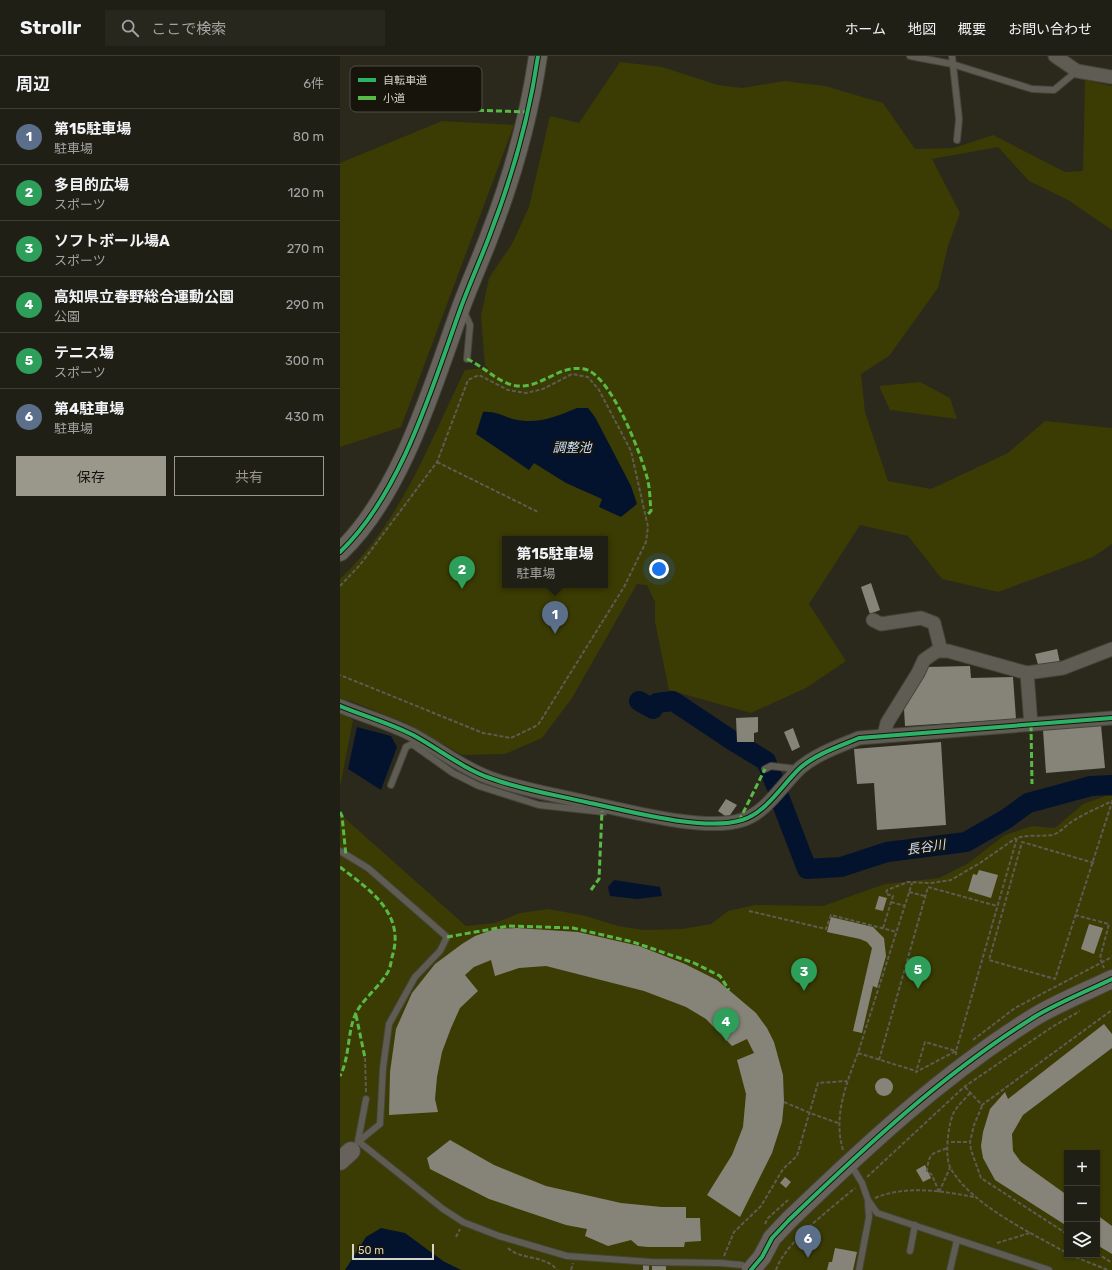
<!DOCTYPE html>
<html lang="ja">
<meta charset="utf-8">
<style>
body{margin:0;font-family:Rubik,"Noto Sans JP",sans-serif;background:#28271e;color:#f1f3f6}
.controls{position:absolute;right:12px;bottom:12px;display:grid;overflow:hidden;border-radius:0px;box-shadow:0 1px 3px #0004}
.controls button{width:36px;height:36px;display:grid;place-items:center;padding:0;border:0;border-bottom:1px solid #3d3d34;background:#201f15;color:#f1f3f6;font:20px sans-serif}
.scale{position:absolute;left:12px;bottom:10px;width:82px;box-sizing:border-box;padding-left:4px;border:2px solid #d6d4c6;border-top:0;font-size:11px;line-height:14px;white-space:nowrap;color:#d6d4c6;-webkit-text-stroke:3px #17150b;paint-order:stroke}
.you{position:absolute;left:319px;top:513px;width:14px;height:14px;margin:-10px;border:3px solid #fff;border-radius:50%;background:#1a73e8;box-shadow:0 0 0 6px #1a73e833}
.badge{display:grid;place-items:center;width:26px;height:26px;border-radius:50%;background:#9a988a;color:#fff;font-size:13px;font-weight:700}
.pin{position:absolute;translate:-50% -33px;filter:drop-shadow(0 1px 2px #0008)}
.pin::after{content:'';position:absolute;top:21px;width:14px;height:12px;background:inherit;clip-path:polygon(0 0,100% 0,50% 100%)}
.popup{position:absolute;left:162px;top:480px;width:106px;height:52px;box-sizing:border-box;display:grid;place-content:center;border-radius:0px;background:#201f15;filter:drop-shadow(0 1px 3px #0005);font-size:13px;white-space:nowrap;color:#a2a2a0}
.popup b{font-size:15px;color:#f1f3f6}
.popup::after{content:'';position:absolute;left:50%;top:100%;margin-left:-8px;border:8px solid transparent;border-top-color:#201f15}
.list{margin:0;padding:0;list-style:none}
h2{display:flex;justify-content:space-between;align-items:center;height:52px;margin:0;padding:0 16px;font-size:17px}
h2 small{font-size:13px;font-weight:400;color:#a2a2a0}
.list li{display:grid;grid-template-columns:26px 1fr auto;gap:12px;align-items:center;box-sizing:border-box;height:56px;padding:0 16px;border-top:1px solid #3d3d34}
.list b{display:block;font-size:15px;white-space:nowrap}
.list p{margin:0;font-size:13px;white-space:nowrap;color:#a2a2a0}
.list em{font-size:13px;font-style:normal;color:#a2a2a0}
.actions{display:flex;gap:8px;padding:12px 16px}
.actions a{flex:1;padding:9px 0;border:1px solid #9a988a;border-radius:0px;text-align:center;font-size:14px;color:#9a988a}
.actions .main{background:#9a988a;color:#111}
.icon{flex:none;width:22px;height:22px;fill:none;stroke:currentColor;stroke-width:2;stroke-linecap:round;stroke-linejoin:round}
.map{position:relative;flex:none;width:772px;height:1214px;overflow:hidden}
header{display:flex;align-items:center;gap:24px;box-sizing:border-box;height:56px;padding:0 20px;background:#201f15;border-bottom:1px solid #3d3d34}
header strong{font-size:19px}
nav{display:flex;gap:22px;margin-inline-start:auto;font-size:14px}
.search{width:280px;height:36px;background:#28271e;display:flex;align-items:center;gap:10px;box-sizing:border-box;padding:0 14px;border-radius:0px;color:#a2a2a0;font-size:15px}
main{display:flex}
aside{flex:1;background:#201f15}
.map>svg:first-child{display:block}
.green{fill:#3b3b04;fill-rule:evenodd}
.water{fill:#04132d}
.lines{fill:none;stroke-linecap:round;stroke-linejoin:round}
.river{stroke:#04132d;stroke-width:20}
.building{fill:#868479}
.lane-casing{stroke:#46443a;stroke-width:8}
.street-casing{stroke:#46443a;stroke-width:15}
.secondary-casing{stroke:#46443a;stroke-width:20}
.path{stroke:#5d5c53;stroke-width:2;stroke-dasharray:4 2;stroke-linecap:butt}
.lane{stroke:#5f5d53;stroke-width:6}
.street{stroke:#5f5d53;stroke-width:13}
.secondary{stroke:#67625c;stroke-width:18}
.quiet{stroke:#58b947;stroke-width:3;stroke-dasharray:6 3;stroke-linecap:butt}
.cycleway-casing{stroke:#17150b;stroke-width:6}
.cycleway{stroke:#2db169;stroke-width:4}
.labels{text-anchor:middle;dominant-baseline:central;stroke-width:4;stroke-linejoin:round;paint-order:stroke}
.water-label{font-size:13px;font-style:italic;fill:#cbdffc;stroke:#17150b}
.key{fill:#17150b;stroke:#504e43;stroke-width:1}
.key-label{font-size:11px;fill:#d6d4c6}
</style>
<header>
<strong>Strollr</strong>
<div class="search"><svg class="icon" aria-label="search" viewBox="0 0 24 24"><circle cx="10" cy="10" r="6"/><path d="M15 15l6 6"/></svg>ここで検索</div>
<nav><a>ホーム</a><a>地図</a><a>概要</a><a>お問い合わせ</a></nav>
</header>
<main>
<aside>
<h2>周辺<small>6件</small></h2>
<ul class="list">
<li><span class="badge" style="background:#5c6f8a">1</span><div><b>第15駐車場</b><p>駐車場</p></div><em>80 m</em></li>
<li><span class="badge" style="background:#2e9e5b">2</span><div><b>多目的広場</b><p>スポーツ</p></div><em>120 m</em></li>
<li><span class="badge" style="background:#2e9e5b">3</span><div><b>ソフトボール場A</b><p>スポーツ</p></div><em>270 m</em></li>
<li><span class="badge" style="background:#2e9e5b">4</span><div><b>高知県立春野総合運動公園</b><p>公園</p></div><em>290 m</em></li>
<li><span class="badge" style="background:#2e9e5b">5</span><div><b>テニス場</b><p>スポーツ</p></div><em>300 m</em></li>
<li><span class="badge" style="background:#5c6f8a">6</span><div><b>第4駐車場</b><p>駐車場</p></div><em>430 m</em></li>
</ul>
<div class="actions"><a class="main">保存</a><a>共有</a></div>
</aside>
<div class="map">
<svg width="772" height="1214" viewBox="0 0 772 1214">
<rect width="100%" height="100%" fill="#2b291c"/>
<path class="green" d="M 280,6 L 322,11 L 378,29 L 402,32 L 444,25 L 485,30 L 543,47 L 575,93 L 614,92 L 653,79 L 725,116 L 743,115 L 745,24 L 772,30 L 772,174 L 728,144 L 689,125 L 658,91 L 592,103 L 620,157 L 608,190 L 598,232 L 549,300 L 521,318 L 525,356 L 548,425 L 591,433 L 668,397 L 705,365 L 772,372 L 772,488 L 753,501 L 658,536 L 602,523 L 568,480 L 520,469 L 469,548 L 506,605 L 466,632 L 411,657 L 329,634 L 315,566 L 315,546 L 307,529 L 297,528 L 232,642 L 202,682 L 165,698 L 122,699 L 66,667 L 11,645 L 0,643 L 0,523 C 63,463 88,389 125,314 L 148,312 L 145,310 L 141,260 L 149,222 L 172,188 L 189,151 L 210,60 L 239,67 ZM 165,483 L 265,483 L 265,529 L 165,529 Z
M 102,65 L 174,69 L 61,371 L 0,391 L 0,107 Z
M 580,326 L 610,342 L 617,363 L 550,354 L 539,330 Z
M 0,656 L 13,664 L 0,731 Z
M 766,740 L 772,740 L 772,1214 L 0,1214 L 0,758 L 126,870 L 155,867 L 180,857 L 209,853 L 246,860 L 278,870 L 304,874 L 342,873 L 371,868 L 388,855 L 415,849 L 483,850 L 545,828 L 599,822 L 627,808 L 665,779 L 692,770 L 715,772 L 743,748 ZM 727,1097 L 757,1097 L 757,1199 L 727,1199 Z"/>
<path class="water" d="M 237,352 L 248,352 L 255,361 L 291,430 L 297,448 L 281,461 L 259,451 L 262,443 L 226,427 L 194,407 L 189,414 L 136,378 L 143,356 C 155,355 162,360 173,363 C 197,369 215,361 237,352 Z
M 17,671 L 51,680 L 57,691 L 41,734 L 8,713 Z
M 274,824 L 320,831 L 322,840 L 297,843 L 270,840 L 268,831 Z
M 41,1172 L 65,1177 L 103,1205 L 121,1214 L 5,1214 L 26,1181 Z"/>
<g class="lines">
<path class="river" d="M 299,645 L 313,653 L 317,647 L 333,645 L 393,685 L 426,705 L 427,708
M 430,715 L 436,730
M 439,740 L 467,813 L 501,811 L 547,796 L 626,786 L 666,763 L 688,747 L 751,730 L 772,729"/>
</g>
<path class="building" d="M 531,527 L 540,554 L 530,558 L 521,531 Z
M 717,593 L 720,607 L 699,612 L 695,598 Z
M 630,610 L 631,622 L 673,621 L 676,663 L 565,670 L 564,653 L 586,611 Z
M 418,661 L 418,676 L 414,677 L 414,686 L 397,686 L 396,662 Z
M 761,669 L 765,712 L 706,717 L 703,674 Z
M 453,672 L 460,691 L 452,695 L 444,676 Z
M 601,686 L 606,769 L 537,774 L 534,727 L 517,728 L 514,693 Z
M 386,743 L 397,749 L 388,762 L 378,755 Z
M 639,814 L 658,819 L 651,842 L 628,835 L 633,818 L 637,819 Z
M 539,840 L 547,842 L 543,855 L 535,853 Z
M 491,861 L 533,871 L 544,882 L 546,900 L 537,932 L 533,930 L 522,977 L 513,975 L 532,892 L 527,886 L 520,883 L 487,876 Z
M 749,868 L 763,872 L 754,898 L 741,893 Z
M 177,872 L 238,876 L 299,890 L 345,908 L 377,924 L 416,957 L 427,972 L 434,986 L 443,1019 L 444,1046 L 442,1066 L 432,1097 L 400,1161 L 367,1139 L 392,1099 L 403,1071 L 406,1038 L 397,1004 L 414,997 L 407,983 L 392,990 L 366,963 L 346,951 L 304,935 L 206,910 L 179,912 L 155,920 L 151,904 L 134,911 L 125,919 L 138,935 L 120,952 L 111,972 L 102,996 L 97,1021 L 95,1043 L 98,1056 L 49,1059 L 50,1016 L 56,973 L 72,937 L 95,908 L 122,888 L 135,880 L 155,873 Z
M 764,968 L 772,978 L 772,992 L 683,1059 L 672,1078 L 673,1095 L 681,1106 L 727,1139 L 727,1170 L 655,1124 L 643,1102 L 641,1090 L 643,1076 L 650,1053 L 665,1036 L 668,1043 Z
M535 1031a9 9 0 1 1 18 0a9 9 0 1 1-18 0Z
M 110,1084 L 154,1109 L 206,1130 L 281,1147 L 322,1151 L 346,1151 L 346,1162 L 360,1162 L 361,1185 L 345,1186 L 344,1191 L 308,1191 L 298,1190 L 291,1184 L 268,1190 L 245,1180 L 247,1173 L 226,1169 L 149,1143 L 90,1113 L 87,1102 Z
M 585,1109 L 591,1122 L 583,1126 L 576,1114 Z
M 445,1121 L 451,1126 L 446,1132 L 440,1127 Z
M 757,1159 L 772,1170 L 772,1198 L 757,1189 Z
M 495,1192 L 517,1196 L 513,1214 L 487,1214 L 489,1206 L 492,1206 Z
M 303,1209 L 309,1209 L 309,1214 L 303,1214 Z
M 312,1209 L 326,1209 L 326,1214 L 312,1214 Z"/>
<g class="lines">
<defs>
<path id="lane" d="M 570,0 L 612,8 L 692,33 L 714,34 L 737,15
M 612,0 L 619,63 L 617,84
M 120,259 L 126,260 L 130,269 L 127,303
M 425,713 L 431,710 L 457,713
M 51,729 L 66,691 L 72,688 L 113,717 L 139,730 L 199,749 L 264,756
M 0,795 L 28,812 L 107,881 L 100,895 L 75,921 L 49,968 L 43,1012 L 40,1068 L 18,1086
M 26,1043 L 18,1085 L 103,1153 L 123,1166 L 159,1180 L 227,1200 L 311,1206 L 381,1207 L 402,1209 L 409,1213
M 511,1109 L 522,1127 L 528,1144 L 537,1157 L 709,1214
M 570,1195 L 575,1169
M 519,1214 L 529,1161 L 528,1147
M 610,1214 L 617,1184"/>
<path id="street" d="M 715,0 L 737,15 L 772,21
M 533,564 L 541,568 L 581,562 L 594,567 L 601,595
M 687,617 L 691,669
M 0,650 C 24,660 50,667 73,679 C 99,693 122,712 150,722 C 182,734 217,739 250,747 C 290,755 364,776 402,764 C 426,757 442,729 460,712 C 476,698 500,690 519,682 L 772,662
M 544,679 L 547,667 L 578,617 L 584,604 L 597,595 L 608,595 L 687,617 L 723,612 L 772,593"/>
<path id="secondary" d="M 0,496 C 61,438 92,332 120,254 C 129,229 140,205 149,181 C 172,122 189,62 198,0
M 0,1105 L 11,1095
M 411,1214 L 422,1201 L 432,1182 L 449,1164 C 526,1090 605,1016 696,960 C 720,946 747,935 772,923"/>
</defs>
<use href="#lane" class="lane-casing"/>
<use href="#street" class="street-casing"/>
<use href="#secondary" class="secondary-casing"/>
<path class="path" d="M 97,406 L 198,456
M 0,530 L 20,509 L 97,406 L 128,324 L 139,319 L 168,334 L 186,337 L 203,333 L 232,318 L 248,321 L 259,334 L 291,395 L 308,471 L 306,486 L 284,531 L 198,669 L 171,682 L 143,677 L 0,619
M 754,807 L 682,786 L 649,904 L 715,923 L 772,746
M 569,836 L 585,840
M 551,846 L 565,850
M 409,855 L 486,873 L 491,859 L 557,876
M 735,859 L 769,868 L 760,902 L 764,912
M 543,872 L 553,840 L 546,838 L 547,834 L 568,826 L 591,827 L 611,824 L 640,807 L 676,782
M 633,984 L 675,952 L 772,901
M 518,997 L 576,1015
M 616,999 L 616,995 L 585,986 L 576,1016 L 616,995 L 677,782 C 689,778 700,781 712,779 C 720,777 724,771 730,767 C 743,758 758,752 772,745
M 25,1002 L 26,1036
M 539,1004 L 588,831 L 657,850
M 625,1031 L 642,1049 L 772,954
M 630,1037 C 625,1043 618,1049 614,1056 C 608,1068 604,1102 611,1113 C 632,1149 691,1177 727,1197
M 444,1046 L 470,1057 L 498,1067
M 642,1050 L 634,1069 L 630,1086 L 631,1094 L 641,1122 L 727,1178
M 611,1086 L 630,1086
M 503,1094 C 493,1061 506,1028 518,997 L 572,827
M 527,1121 L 624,1031 L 712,971 L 740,955
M 599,1136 L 592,1119 L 587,1115 C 589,1097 591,1098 608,1092
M 599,1136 L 610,1112
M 535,1142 C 566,1129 602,1135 634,1141
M 425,1168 L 428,1162 L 448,1144
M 116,1181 L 120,1173
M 657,1187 L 690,1177
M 168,1192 C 180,1204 206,1199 217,1214
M 757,1197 L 772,1207
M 730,1199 L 768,1214
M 384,1200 L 394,1176 L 421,1150 L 443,1113 L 457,1100 L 478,1027 L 507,1025
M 231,1214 L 233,1207
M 436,1214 C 445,1186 492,1152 515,1132"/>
<use href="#lane" class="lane"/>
<use href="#street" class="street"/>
<use href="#secondary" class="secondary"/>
<path class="quiet" d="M 129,54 L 189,56
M 127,303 C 143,310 155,324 172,329 C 199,336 217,308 244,313 C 271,318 302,400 308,425 C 310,435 310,445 311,455 L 306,460
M 691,669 L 692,728
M 0,756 L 2,760 L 6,800
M 399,765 L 425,713
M 0,811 C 30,834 66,858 52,901 C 51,907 50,914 46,919 C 38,932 23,943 16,957 C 7,976 10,1001 0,1020
M 251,834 L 259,823 L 262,755
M 107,881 L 169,870 L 233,872 L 293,886 L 354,907 L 380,920 L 389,934
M 16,959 L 25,1002"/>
<defs>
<path id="cycleway" d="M 0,496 C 61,438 92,332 120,254 C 129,229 140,205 149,181 C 172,122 189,62 198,0
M 0,650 C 24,660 50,667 73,679 C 99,693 122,712 150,722 C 182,734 217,739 250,747 C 290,755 364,776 402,764 C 426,757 442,729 460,712 C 476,698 500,690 519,682 L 772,662
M 411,1214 L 422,1201 L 432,1182 L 449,1164 C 526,1090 605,1016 696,960 C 720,946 747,935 772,923"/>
</defs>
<use href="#cycleway" class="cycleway-casing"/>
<use href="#cycleway" class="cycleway"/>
</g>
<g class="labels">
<g class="water-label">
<text x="232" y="391">調整池</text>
<text transform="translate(586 791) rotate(-8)">長谷川</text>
</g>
</g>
<rect x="10" y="10" width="132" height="46" rx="6" class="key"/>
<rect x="18" y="22" width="18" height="4" fill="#2db169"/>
<rect x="18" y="40" width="18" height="4" fill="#58b947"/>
<g class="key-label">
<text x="43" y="28">自転車道</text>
<text x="43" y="46">小道</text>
</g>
</svg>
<div class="controls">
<button>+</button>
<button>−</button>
<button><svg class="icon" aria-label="layers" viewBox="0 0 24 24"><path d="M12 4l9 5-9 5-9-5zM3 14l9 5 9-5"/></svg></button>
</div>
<div class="scale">50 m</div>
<div class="you"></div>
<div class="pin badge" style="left:215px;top:578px;background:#5c6f8a">1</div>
<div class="popup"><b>第15駐車場</b>駐車場</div>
<div class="pin badge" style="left:122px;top:533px;background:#2e9e5b">2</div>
<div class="pin badge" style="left:464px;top:935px;background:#2e9e5b">3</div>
<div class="pin badge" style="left:386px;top:985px;background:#2e9e5b">4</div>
<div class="pin badge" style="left:578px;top:933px;background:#2e9e5b">5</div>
<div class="pin badge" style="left:468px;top:1202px;background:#5c6f8a">6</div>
</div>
</main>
